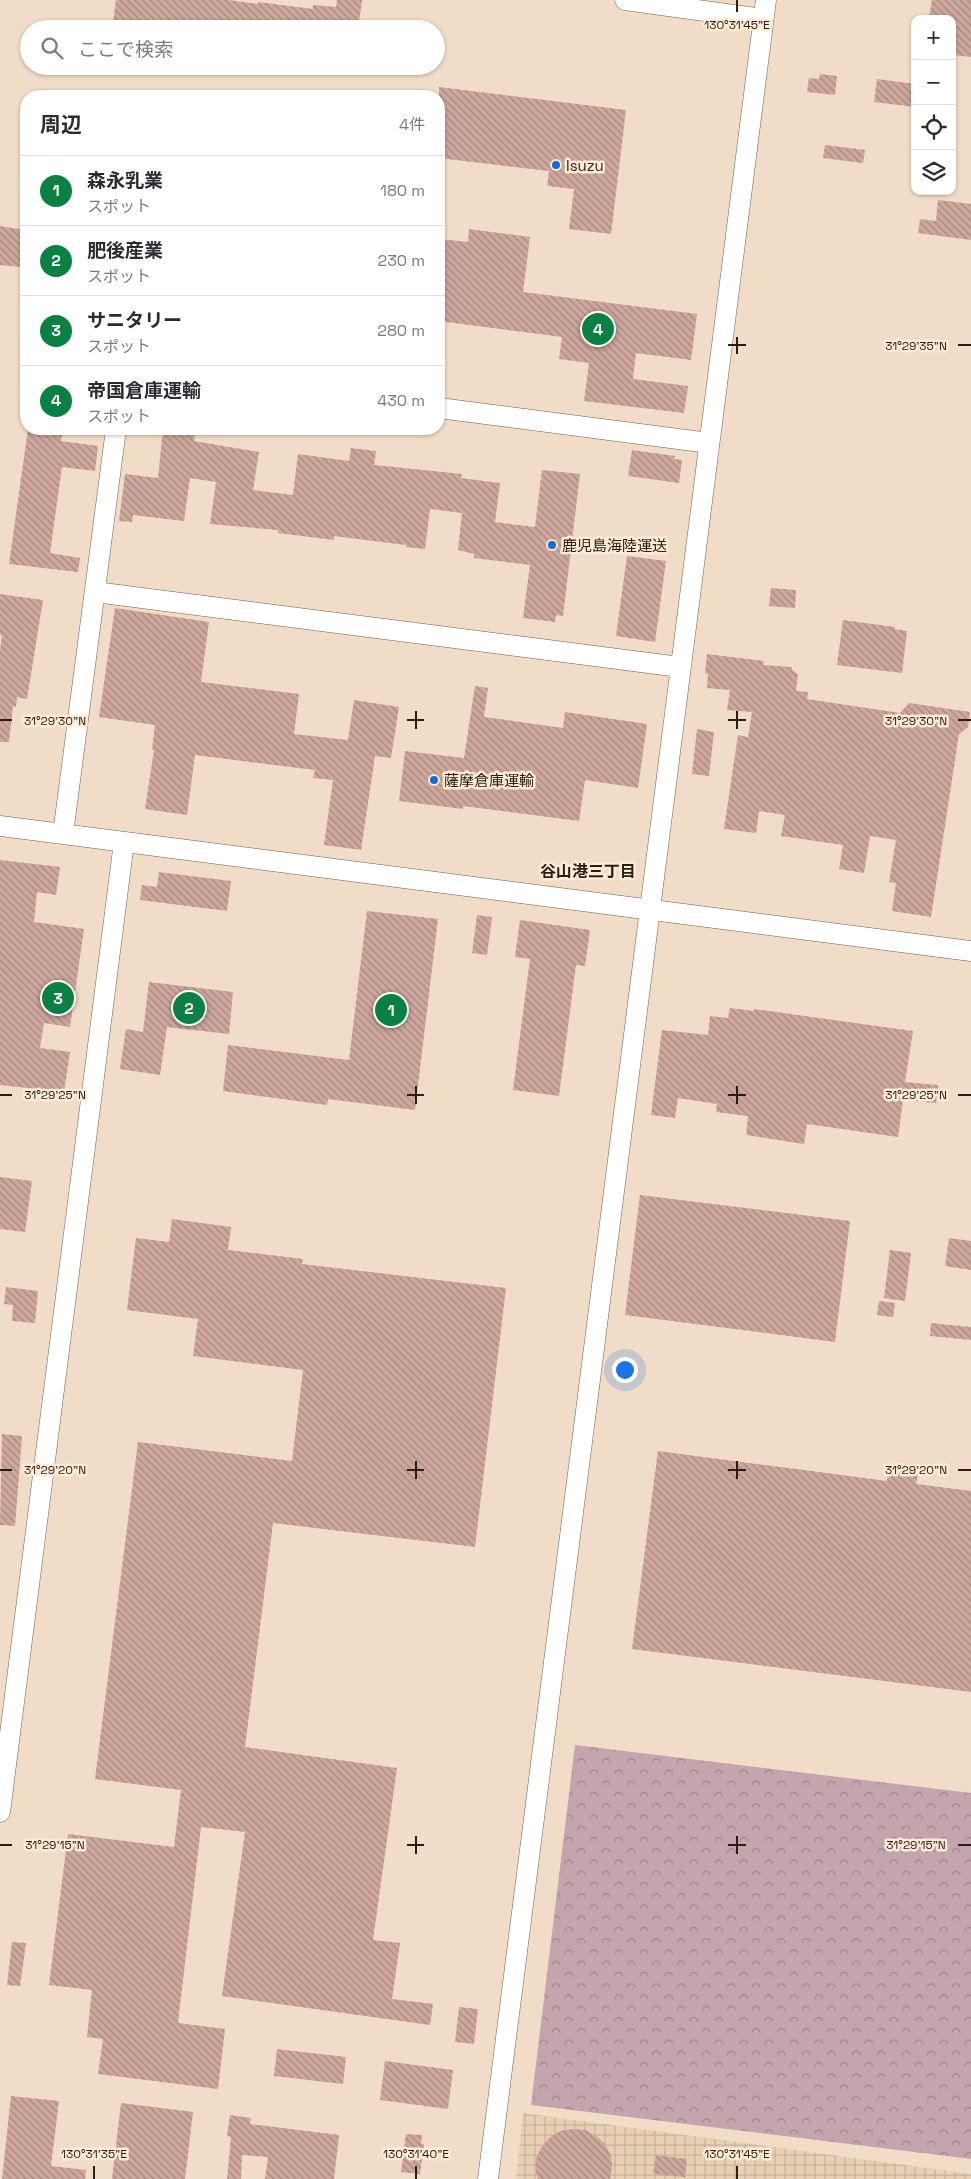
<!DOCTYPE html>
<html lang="ja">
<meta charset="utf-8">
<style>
body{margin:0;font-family:"Space Grotesk","Noto Sans JP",sans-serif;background:#f7f7f7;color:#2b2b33}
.controls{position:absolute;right:15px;top:15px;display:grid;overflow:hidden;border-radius:10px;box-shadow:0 1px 4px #0004}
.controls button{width:45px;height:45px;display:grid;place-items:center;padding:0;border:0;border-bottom:1px solid #e1e1e2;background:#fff;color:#2b2b33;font:25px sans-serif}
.you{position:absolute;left:624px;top:1369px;width:18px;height:18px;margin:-12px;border:4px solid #fff;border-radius:50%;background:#1a73e8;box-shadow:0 0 0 8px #1a73e833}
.badge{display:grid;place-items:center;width:32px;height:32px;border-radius:50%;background:#0b8043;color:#fff;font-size:16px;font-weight:700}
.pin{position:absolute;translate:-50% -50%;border:2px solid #fff;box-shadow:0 1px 5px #0006}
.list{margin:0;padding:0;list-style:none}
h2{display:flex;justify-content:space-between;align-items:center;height:65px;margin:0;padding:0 20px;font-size:21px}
h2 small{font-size:16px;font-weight:400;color:#7c7c81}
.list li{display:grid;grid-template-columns:32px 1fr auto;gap:15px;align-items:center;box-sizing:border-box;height:70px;padding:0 20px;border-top:1px solid #e1e1e2}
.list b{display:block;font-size:19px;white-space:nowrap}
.list p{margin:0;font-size:16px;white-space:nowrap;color:#7c7c81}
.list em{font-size:16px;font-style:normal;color:#7c7c81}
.icon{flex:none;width:28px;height:28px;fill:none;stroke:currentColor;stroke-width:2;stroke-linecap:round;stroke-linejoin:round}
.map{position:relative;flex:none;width:971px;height:2179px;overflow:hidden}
.search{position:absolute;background:#fff;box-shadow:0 1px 4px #0004;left:20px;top:20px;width:425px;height:55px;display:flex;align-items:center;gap:12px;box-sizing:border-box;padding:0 18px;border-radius:28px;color:#7c7c81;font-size:19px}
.panel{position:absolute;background:#fff;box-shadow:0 1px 4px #0004;left:20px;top:90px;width:425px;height:345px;border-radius:20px}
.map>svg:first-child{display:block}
.industrial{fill:url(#industrial-grid)}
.park{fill:url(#park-crowns)}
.building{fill:url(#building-back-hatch)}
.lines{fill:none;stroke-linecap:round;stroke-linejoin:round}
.minor-casing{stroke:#71604d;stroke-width:21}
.minor{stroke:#fff;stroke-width:20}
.ticks{fill:none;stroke:#261f17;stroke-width:2}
.poi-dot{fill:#136dd6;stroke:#feead4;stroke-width:2}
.labels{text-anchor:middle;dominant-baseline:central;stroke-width:5;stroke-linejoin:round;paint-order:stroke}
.poi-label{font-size:15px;fill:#261f17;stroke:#feead4;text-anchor:start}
.neighbourhood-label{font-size:16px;font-weight:bold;fill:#261f17;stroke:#feead4}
.ticks-label{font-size:12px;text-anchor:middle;fill:#261f17;stroke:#feead4;stroke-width:5;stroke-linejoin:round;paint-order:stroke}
</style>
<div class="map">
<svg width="971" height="2179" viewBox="0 0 971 2179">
<defs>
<pattern id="industrial-grid" width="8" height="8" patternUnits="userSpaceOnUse" patternTransform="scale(1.25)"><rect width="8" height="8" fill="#e9d0b5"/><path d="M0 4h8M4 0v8" fill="none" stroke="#c8b29b"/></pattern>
<pattern id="park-crowns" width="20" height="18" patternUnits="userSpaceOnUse" patternTransform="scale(1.25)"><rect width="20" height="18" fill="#c4a4ad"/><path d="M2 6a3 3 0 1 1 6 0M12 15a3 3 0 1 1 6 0" fill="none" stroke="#9f858c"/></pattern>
<pattern id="building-back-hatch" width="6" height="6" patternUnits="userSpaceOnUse" patternTransform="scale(1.25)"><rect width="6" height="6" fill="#cea79d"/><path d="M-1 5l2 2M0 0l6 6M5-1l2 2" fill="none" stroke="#a7877f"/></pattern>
</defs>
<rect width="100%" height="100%" fill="#f1dcc7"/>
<path class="industrial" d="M 523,2113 L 971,2174 L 971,2179 L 516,2179 Z"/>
<path class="park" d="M 575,1745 L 971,1793 L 971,2159 L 531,2105 Z"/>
<path class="building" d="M 116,0 L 228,0 L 258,4 L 258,2 L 313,9 L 313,5 L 336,7 L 337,0 L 362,0 L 358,29 L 324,26 L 324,29 L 300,29 L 232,20 L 231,29 L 112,29 Z
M 932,0 L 971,0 L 971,57 L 952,55 L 952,19 L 929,19 Z
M 820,74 L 837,76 L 835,95 L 807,92 L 809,78 L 819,79 Z
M 877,79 L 915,84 L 915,107 L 874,102 Z
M 439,87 L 626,110 L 611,234 L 569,229 L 574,189 L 547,186 L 549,171 L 439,158 Z
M 825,145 L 865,150 L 863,163 L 823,158 Z
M 938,200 L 971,204 L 971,240 L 918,233 L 920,219 L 936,221 Z
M 0,226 L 25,230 L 26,264 L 21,263 L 20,267 L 0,265 Z
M 469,229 L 530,237 L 523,292 L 697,314 L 691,360 L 636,353 L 633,379 L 688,386 L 684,413 L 584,401 L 589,363 L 559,359 L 562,337 L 439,321 L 439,239 L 468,242 Z
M 28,429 L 63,429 L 61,441 L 98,446 L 95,471 L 62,467 L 50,553 L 80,558 L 78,572 L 9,564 Z
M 163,429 L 196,429 L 194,441 L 259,452 L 253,490 L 293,495 L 298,454 L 349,461 L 351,448 L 376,451 L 374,465 L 462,474 L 461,478 L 500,483 L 495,522 L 535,527 L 542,470 L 580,474 L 563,616 L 556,615 L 555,622 L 523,618 L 530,565 L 474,558 L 474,554 L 458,550 L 462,513 L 430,509 L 425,549 L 406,547 L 406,545 L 334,536 L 334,540 L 278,533 L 278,530 L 210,524 L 216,482 L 190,478 L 184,521 L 133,515 L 132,522 L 119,521 L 125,474 L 158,478 Z
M 632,450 L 675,456 L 674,459 L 682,460 L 679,483 L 628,476 Z
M 627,556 L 666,561 L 655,642 L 616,636 Z
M 771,588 L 796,590 L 795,608 L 769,606 Z
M 0,594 L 43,600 L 27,699 L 17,697 L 16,707 L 13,706 L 9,742 L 0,742 L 0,651 L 2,635 L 0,635 Z
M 115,608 L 209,622 L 201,682 L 299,694 L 294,734 L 348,740 L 354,700 L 399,707 L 391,758 L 375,756 L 361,850 L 324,845 L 333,780 L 313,778 L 315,770 L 195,755 L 187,815 L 145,809 L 154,750 L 152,750 L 155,725 L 99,717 Z
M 843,620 L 895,627 L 895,629 L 907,631 L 902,673 L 837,665 Z
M 707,654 L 764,661 L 763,665 L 792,667 L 792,670 L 798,674 L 796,691 L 808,692 L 807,699 L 900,713 L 909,703 L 970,712 L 968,727 L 959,734 L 931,917 L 892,911 L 896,883 L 889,882 L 896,840 L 870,836 L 864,873 L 839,869 L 843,845 L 781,836 L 785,815 L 759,811 L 756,833 L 724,829 L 738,735 L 748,737 L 752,712 L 727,710 L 730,690 L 707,688 L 708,674 L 705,673 Z
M 475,686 L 488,688 L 484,717 L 563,728 L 565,712 L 647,724 L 638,788 L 585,780 L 579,821 L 463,806 L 463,809 L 399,801 L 405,751 L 464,758 Z
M 697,729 L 714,732 L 709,776 L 692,774 Z
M 0,860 L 60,867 L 56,895 L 37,892 L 34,922 L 84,929 L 70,1027 L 44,1023 L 40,1048 L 70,1052 L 64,1092 L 0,1085 Z
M 159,872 L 231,881 L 227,911 L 140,900 L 142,885 L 157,887 Z
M 367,911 L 438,919 L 415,1110 L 328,1099 L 327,1105 L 223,1091 L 228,1045 L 349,1060 Z
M 477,915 L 492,917 L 487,955 L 472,953 Z
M 520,920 L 590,930 L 585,966 L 576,965 L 559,1096 L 513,1090 L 530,959 L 515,957 Z
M 149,982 L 233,992 L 229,1034 L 167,1027 L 160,1075 L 120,1069 L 126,1029 L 143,1032 Z
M 730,1008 L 754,1011 L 754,1009 L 913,1031 L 905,1082 L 938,1085 L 936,1103 L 903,1100 L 898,1137 L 807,1124 L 804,1144 L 746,1135 L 748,1116 L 716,1112 L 717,1104 L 678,1098 L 675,1118 L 651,1115 L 662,1030 L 708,1035 L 710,1016 L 728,1018 Z
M 0,1177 L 32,1181 L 25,1232 L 0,1229 Z
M 640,1195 L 850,1221 L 835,1342 L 625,1315 Z
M 172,1219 L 231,1227 L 228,1250 L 303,1259 L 302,1264 L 506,1288 L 475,1547 L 273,1523 L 245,1747 L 397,1768 L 373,1940 L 400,1943 L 392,1999 L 433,2004 L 430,2025 L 222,1996 L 245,1832 L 201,1827 L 178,2023 L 225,2029 L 218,2089 L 98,2074 L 103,2039 L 87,2037 L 92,1990 L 49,1985 L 68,1834 L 174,1847 L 181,1790 L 95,1779 L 138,1442 L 292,1461 L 303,1370 L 193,1356 L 198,1319 L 127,1310 L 136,1238 L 169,1242 Z
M 949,1238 L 971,1241 L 971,1270 L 945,1266 Z
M 890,1250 L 911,1253 L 905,1301 L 884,1298 Z
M 6,1287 L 38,1291 L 35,1323 L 12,1321 L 13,1305 L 4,1304 Z
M 879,1301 L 895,1303 L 893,1317 L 877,1315 Z
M 931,1323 L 971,1327 L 971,1340 L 930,1336 Z
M 2,1434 L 22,1436 L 15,1526 L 0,1525 Z
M 658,1451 L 887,1481 L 888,1471 L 918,1475 L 916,1484 L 971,1491 L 971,1692 L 632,1649 Z
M 12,1942 L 26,1943 L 20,1986 L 7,1985 Z
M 459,2007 L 478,2009 L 474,2044 L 455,2042 Z
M 277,2049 L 346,2057 L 343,2084 L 274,2076 Z
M 385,2061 L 453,2070 L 448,2109 L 380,2100 Z
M 11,2096 L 59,2101 L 51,2166 L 86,2170 L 85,2179 L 2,2179 Z
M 121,2103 L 193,2112 L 185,2179 L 112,2179 Z
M 230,2115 L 251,2118 L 250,2124 L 339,2135 L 334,2179 L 265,2179 L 268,2157 L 242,2155 L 241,2179 L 227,2179 L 231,2137 L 227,2136 Z
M 572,2129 L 585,2130 L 596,2136 L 605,2144 L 611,2156 L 612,2168 L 610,2179 L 538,2179 L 536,2172 L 536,2159 L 541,2148 L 549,2138 L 560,2131 Z
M 406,2134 L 422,2135 L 421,2144 L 424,2144 L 420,2174 L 401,2172 Z
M 656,2155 L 687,2159 L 685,2177 L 653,2174 Z"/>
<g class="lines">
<defs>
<path id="minor" d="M 625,0 L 763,19
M 439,408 L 709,443
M 95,592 L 680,667
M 0,826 L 971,951
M 63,834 L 116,429
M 0,1812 L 124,842
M 488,2179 L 766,0"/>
</defs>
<use href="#minor" class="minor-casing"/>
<use href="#minor" class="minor"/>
</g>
<path class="ticks" d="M 737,0 L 737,12M 737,337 L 737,354M 728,345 L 746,345M 958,345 L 971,345M 416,711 L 416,729M 737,711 L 737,729M 0,720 L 12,720M 407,720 L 424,720M 728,720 L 746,720M 958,720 L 971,720M 416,1086 L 416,1104M 737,1086 L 737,1104M 0,1095 L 12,1095M 407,1095 L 424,1095M 728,1095 L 746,1095M 958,1095 L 971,1095M 416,1461 L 416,1479M 737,1461 L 737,1479M 0,1470 L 12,1470M 407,1470 L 424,1470M 728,1470 L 746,1470M 958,1470 L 971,1470M 416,1836 L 416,1854M 737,1836 L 737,1854M 0,1845 L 12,1845M 407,1845 L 424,1845M 728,1845 L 746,1845M 958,1845 L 971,1845M 94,2166 L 94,2179M 416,2166 L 416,2179M 737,2166 L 737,2179"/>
<g class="poi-dot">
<circle cx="556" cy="165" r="5"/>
<circle cx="552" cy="545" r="5"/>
<circle cx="434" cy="780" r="5"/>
</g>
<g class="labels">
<g class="poi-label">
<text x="566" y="165">Isuzu</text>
<text x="562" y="545">鹿児島海陸運送</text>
<text x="444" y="780">薩摩倉庫運輸</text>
</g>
<g class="neighbourhood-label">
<text x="588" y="871">谷山港三丁目</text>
</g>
</g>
<g class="ticks-label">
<text x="737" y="29">130°31'45"E</text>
<text x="916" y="350">31°29'35"N</text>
<text x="55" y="725">31°29'30"N</text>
<text x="916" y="725">31°29'30"N</text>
<text x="55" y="1099">31°29'25"N</text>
<text x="916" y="1099">31°29'25"N</text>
<text x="55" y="1474">31°29'20"N</text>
<text x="916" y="1474">31°29'20"N</text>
<text x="55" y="1849">31°29'15"N</text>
<text x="916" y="1849">31°29'15"N</text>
<text x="94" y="2158">130°31'35"E</text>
<text x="416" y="2158">130°31'40"E</text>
<text x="737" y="2158">130°31'45"E</text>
</g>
</svg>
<div class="controls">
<button>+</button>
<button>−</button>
<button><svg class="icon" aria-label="locate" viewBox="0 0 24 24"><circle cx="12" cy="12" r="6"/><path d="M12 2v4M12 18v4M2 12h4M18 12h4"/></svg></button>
<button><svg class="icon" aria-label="layers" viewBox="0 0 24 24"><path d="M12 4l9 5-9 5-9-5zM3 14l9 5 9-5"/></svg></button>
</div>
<div class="you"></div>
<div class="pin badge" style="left:391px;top:1010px">1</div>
<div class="pin badge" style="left:189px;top:1008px">2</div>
<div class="pin badge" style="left:58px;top:998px">3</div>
<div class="pin badge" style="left:598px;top:329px">4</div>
<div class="search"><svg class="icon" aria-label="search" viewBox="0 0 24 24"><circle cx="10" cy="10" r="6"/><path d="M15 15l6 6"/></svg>ここで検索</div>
<section class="panel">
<h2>周辺<small>4件</small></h2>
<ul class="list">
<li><span class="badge">1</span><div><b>森永乳業</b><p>スポット</p></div><em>180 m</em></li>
<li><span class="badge">2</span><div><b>肥後産業</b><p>スポット</p></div><em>230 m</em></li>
<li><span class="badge">3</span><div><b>サニタリー</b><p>スポット</p></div><em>280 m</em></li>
<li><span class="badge">4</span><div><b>帝国倉庫運輸</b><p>スポット</p></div><em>430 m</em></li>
</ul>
</section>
</div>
